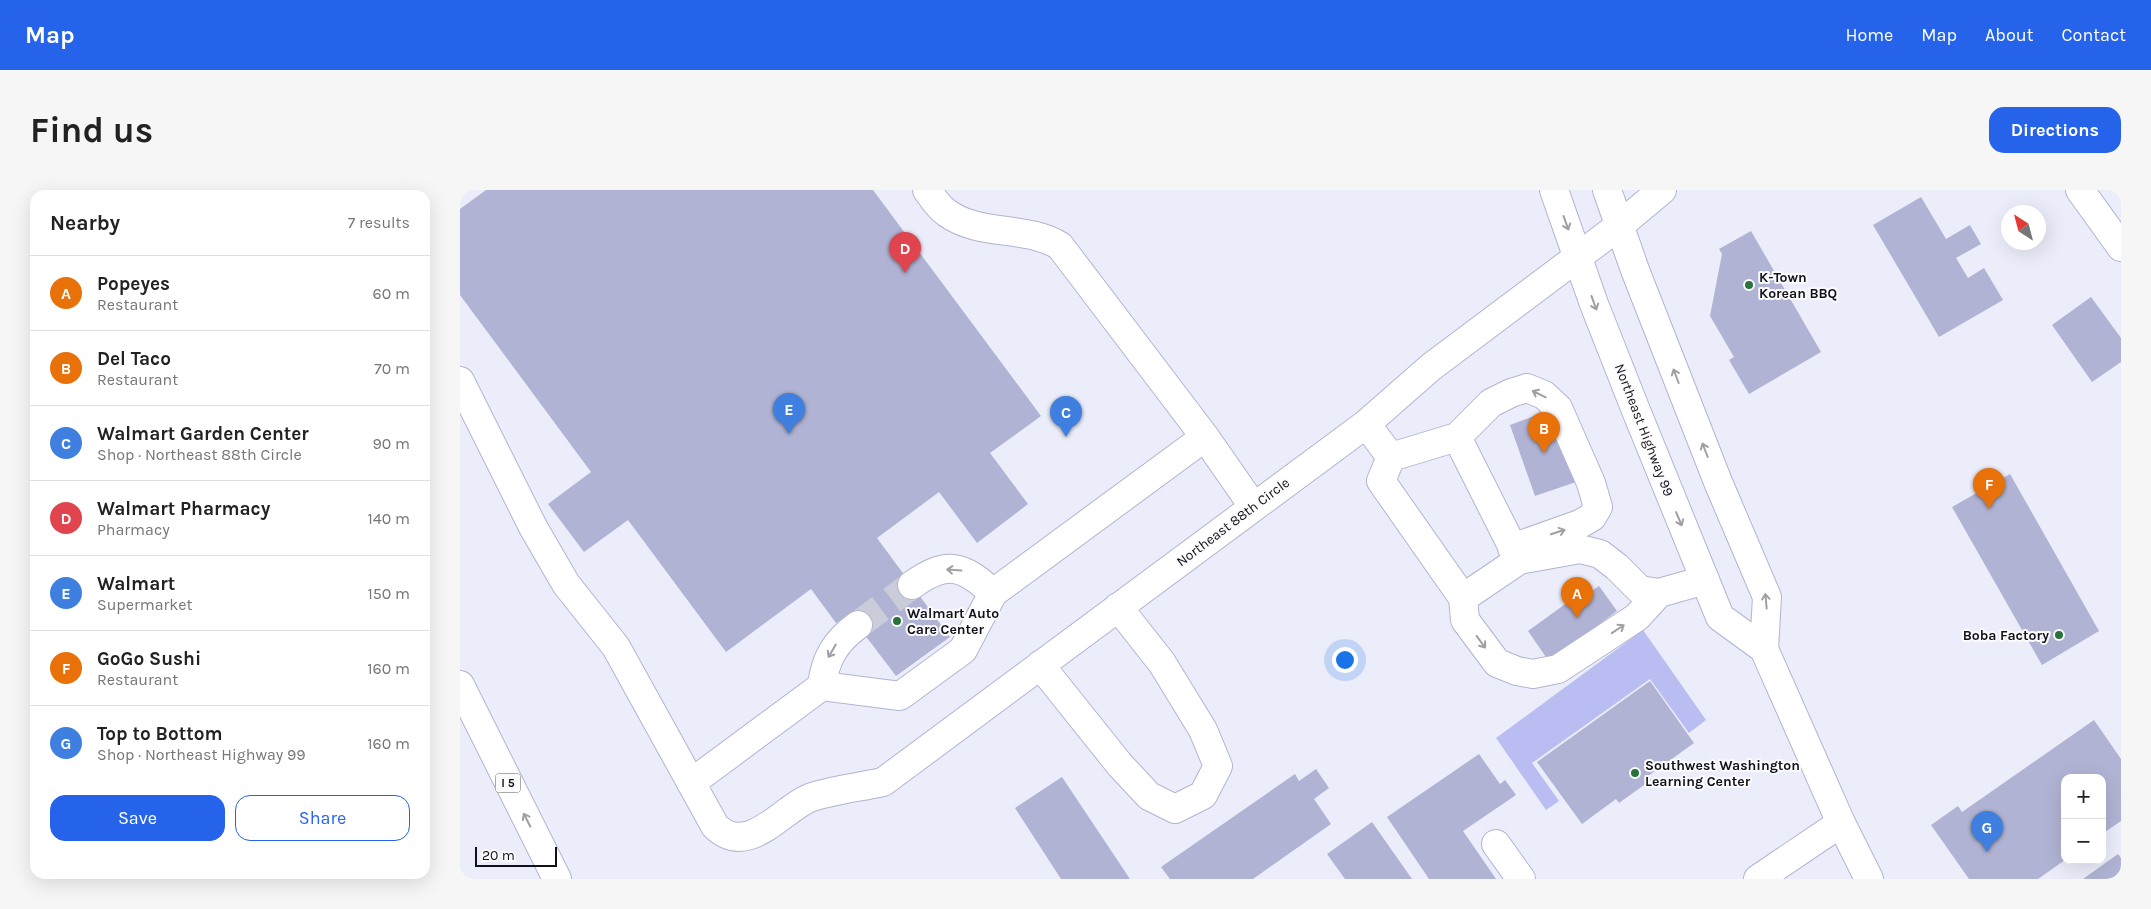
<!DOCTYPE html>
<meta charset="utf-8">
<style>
body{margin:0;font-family:Karla,sans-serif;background:#f6f6f6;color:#222}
.controls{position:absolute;right:15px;bottom:15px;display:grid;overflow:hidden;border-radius:10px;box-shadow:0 5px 20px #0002}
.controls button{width:45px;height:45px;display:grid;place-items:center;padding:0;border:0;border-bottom:1px solid #e0e0e0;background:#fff;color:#222;font:25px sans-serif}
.compass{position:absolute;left:1541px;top:15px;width:45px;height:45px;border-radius:50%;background:#fff;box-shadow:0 5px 20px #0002;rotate:324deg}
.scale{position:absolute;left:15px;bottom:12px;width:82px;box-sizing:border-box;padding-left:5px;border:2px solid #11111c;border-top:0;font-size:14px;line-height:18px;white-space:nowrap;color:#11111c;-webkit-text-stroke:4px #fbfbfb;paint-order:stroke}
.you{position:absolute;left:884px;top:469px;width:18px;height:18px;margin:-12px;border:4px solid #fff;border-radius:50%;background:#1a73e8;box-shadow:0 0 0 8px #1a73e833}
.badge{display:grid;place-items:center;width:32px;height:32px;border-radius:50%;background:#2563eb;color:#fff;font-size:16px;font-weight:700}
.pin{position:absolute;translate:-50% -41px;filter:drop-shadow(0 1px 2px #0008)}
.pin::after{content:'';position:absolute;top:26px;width:18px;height:15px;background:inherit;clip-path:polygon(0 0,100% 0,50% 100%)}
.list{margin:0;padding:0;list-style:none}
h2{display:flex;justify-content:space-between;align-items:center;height:65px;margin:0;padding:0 20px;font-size:21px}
h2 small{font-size:16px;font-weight:400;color:#767676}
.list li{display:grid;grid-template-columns:32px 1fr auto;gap:15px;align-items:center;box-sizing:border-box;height:75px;padding:0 20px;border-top:1px solid #e0e0e0}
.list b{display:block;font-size:19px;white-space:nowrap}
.list p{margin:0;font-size:16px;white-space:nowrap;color:#767676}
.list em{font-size:16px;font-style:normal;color:#767676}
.actions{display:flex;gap:10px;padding:15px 20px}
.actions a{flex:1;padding:11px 0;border:1px solid #2563eb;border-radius:15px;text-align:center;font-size:18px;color:#2563eb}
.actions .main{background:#2563eb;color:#fff}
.map{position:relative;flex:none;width:1661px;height:689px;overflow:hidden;border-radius:15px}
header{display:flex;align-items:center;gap:30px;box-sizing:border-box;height:70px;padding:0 25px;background:#2563eb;color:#fff}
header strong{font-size:24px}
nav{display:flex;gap:28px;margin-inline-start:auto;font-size:18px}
.intro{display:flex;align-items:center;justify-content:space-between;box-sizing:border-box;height:120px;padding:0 30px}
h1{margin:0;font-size:35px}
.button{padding:12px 22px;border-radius:15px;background:#2563eb;color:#fff;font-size:18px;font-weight:700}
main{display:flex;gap:30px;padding:0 30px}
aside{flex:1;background:#fff;border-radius:15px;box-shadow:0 5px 20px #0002}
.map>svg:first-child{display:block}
.green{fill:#b9bdf1}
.building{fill:#b0b3d3}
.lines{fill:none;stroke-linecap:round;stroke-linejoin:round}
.minor-tunnel{stroke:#caccd9;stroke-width:28;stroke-dasharray:28 14;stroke-linecap:butt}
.minor-casing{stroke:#b1b4d3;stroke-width:30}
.major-casing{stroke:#b1b4d3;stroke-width:30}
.highway-casing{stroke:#b1b4d3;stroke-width:30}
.minor{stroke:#fff;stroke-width:28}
.major{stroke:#fff;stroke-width:28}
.highway{stroke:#fff;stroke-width:28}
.oneway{stroke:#a0a0a4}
.poi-dot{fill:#29713d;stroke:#fbfbfb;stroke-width:2}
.labels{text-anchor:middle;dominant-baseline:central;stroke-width:4;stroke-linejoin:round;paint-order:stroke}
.shield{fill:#fbfbfb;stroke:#57575f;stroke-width:1}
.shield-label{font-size:12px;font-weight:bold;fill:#11111c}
.poi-label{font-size:14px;font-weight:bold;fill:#11111c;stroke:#fbfbfb;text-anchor:start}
.street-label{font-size:14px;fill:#11111c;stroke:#fbfbfb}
</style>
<header>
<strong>Map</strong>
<nav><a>Home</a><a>Map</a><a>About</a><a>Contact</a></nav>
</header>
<div class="intro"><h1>Find us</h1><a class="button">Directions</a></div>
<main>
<aside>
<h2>Nearby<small>7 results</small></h2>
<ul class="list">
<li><span class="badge" style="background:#e8710a">A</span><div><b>Popeyes</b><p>Restaurant</p></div><em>60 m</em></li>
<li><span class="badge" style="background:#e8710a">B</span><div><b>Del Taco</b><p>Restaurant</p></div><em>70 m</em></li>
<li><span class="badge" style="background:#3f7fe0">C</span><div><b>Walmart Garden Center</b><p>Shop · Northeast 88th Circle</p></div><em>90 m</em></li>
<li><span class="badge" style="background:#e0444e">D</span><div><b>Walmart Pharmacy</b><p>Pharmacy</p></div><em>140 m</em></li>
<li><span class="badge" style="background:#3f7fe0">E</span><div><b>Walmart</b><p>Supermarket</p></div><em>150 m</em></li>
<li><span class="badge" style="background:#e8710a">F</span><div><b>GoGo Sushi</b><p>Restaurant</p></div><em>160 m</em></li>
<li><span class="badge" style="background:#3f7fe0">G</span><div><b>Top to Bottom</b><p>Shop · Northeast Highway 99</p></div><em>160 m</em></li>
</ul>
<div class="actions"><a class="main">Save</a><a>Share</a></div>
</aside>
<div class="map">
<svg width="1661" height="689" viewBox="0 0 1661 689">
<rect width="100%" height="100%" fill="#ebedfa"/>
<path class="green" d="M 1183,440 L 1246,530 L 1229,543 L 1190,489 L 1072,573 L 1099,611 L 1086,620 L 1036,548 Z"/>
<path class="building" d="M 26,0 L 413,0 L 581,226 L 530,263 L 568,314 L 517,353 L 479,302 L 417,348 L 490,447 L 436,486 L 389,424 L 376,433 L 351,399 L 266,462 L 168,330 L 124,362 L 88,314 L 131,282 L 0,105 L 0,19 Z
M 1461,7 L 1486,49 L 1510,35 L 1521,54 L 1496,68 L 1508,88 L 1524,78 L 1543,110 L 1479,147 L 1413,35 Z
M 1291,41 L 1361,162 L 1289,204 L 1269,170 L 1274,167 L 1250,126 L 1262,64 L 1259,59 Z
M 1631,107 L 1661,148 L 1661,172 L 1632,192 L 1592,135 Z
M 1093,219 L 1119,291 L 1075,306 L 1050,235 Z
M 1550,284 L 1639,441 L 1582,475 L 1492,317 Z
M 1139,396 L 1157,421 L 1138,435 L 1141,440 L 1124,451 L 1121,447 L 1088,470 L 1068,441 L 1115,407 L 1118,411 Z
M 1190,491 L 1234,553 L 1188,586 L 1191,590 L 1159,613 L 1156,609 L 1122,634 L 1077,572 Z
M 1634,530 L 1661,569 L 1661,631 L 1642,644 L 1642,588 L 1605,588 L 1605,670 L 1578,689 L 1509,689 L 1471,635 L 1498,616 L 1502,622 Z
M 1019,564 L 1040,594 L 1045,590 L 1056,605 L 1003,641 L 1036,689 L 969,689 L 927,627 Z
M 856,579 L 869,598 L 854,609 L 871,634 L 793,689 L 710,689 L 701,677 L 835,584 L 839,591 Z
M 602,587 L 670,689 L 601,689 L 555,618 Z
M 912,632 L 952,689 L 885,689 L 867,664 Z
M 1658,664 L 1661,668 L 1661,689 L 1623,689 Z"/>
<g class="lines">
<path class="minor-tunnel" d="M 398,435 L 452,395"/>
<defs>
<path id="minor" d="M 467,0 C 473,8 478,17 487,23 C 520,47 567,35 600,56 L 745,247 L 793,316
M 1620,0 L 1661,57
M 0,191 L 73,337 L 106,394 L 156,457 L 255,636 C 289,669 323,617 352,607 C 374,600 400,597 423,592 L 906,234 L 971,177 L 1159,36 L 1202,0
M 906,234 L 931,267 L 921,291 L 1003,408 L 1059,370 L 997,247 L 931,267
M 997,247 L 1031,213 L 1051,203 L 1067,198 L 1084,205 L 1098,218 L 1131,293 L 1138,317 L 1132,327 L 1120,334 L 1052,358
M 1059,370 L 1120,359 L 1140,364 L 1157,377 L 1180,400 L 1199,403 L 1245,390
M 452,395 C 487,370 503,375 533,403
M 1003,408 L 1005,430 L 1037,473 L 1057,481 L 1073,484 L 1098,479 L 1177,427 L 1199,403
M 580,475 L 660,575 L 689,606 L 715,619 L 743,605 L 758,576 L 743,540 L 702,473 L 658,417
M 362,496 C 365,468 376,451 398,435
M 231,593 L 362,496 L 440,506 L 503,460 L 533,403 L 745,247
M 1036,654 L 1061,689
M 1298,689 L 1381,633"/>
<path id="major" d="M 1094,0 L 1134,114 L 1175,218 L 1260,427 L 1304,459
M 1147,0 L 1175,80 L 1258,292 L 1307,407 L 1304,459 L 1381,633 L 1409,689"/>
<path id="highway" d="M 0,495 L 97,689"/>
</defs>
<use href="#minor" class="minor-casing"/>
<use href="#major" class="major-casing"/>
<use href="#highway" class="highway-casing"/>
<use href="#minor" class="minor"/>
<use href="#major" class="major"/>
<use href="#highway" class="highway"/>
</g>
<defs><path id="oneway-shaft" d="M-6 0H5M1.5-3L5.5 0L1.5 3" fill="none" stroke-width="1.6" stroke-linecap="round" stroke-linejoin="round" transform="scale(1.25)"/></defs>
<g class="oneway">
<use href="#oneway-shaft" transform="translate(1106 33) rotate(70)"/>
<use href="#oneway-shaft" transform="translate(1134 113) rotate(70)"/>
<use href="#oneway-shaft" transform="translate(1216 186) rotate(-111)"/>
<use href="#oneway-shaft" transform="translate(1079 204) rotate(-154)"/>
<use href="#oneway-shaft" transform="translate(1245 260) rotate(-111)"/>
<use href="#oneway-shaft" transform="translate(1219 329) rotate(67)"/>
<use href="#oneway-shaft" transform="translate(1098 342) rotate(-18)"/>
<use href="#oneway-shaft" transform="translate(494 380) rotate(-176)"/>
<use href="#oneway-shaft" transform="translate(1306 411) rotate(-95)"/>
<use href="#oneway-shaft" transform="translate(1158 439) rotate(-34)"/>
<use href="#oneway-shaft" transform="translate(1021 452) rotate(54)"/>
<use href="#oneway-shaft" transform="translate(372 461) rotate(120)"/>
<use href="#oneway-shaft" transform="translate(67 630) rotate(-117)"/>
</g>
<g class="poi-dot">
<circle cx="1289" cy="95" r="5"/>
<circle cx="437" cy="431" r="5"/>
<circle cx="1599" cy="445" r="5"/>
<circle cx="1175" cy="583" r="5"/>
</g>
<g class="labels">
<rect class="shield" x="35.5" y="583.5" width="25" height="19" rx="4"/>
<g class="shield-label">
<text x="48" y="593">I 5</text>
</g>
<g class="poi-label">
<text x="1299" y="87">K-Town<tspan x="1299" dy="16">Korean BBQ</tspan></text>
<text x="447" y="423">Walmart Auto<tspan x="447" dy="16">Care Center</tspan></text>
<text x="1589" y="445" text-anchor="end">Boba Factory</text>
<text x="1185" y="575">Southwest Washington<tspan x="1185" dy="16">Learning Center</tspan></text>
</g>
<g class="street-label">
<text transform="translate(1184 240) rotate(69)">Northeast Highway 99</text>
<text transform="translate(773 332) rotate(-37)">Northeast 88th Circle</text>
</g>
</g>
</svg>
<div class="controls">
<button>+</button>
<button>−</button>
</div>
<svg class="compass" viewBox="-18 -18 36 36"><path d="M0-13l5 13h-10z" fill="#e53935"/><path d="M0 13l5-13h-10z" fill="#767676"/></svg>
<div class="scale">20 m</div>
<div class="you"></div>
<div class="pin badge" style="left:1117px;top:428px;background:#e8710a">A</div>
<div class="pin badge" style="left:1084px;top:263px;background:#e8710a">B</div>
<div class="pin badge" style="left:606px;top:247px;background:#3f7fe0">C</div>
<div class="pin badge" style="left:445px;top:83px;background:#e0444e">D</div>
<div class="pin badge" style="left:329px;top:244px;background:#3f7fe0">E</div>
<div class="pin badge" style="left:1529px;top:319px;background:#e8710a">F</div>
<div class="pin badge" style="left:1527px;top:662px;background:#3f7fe0">G</div>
</div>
</main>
